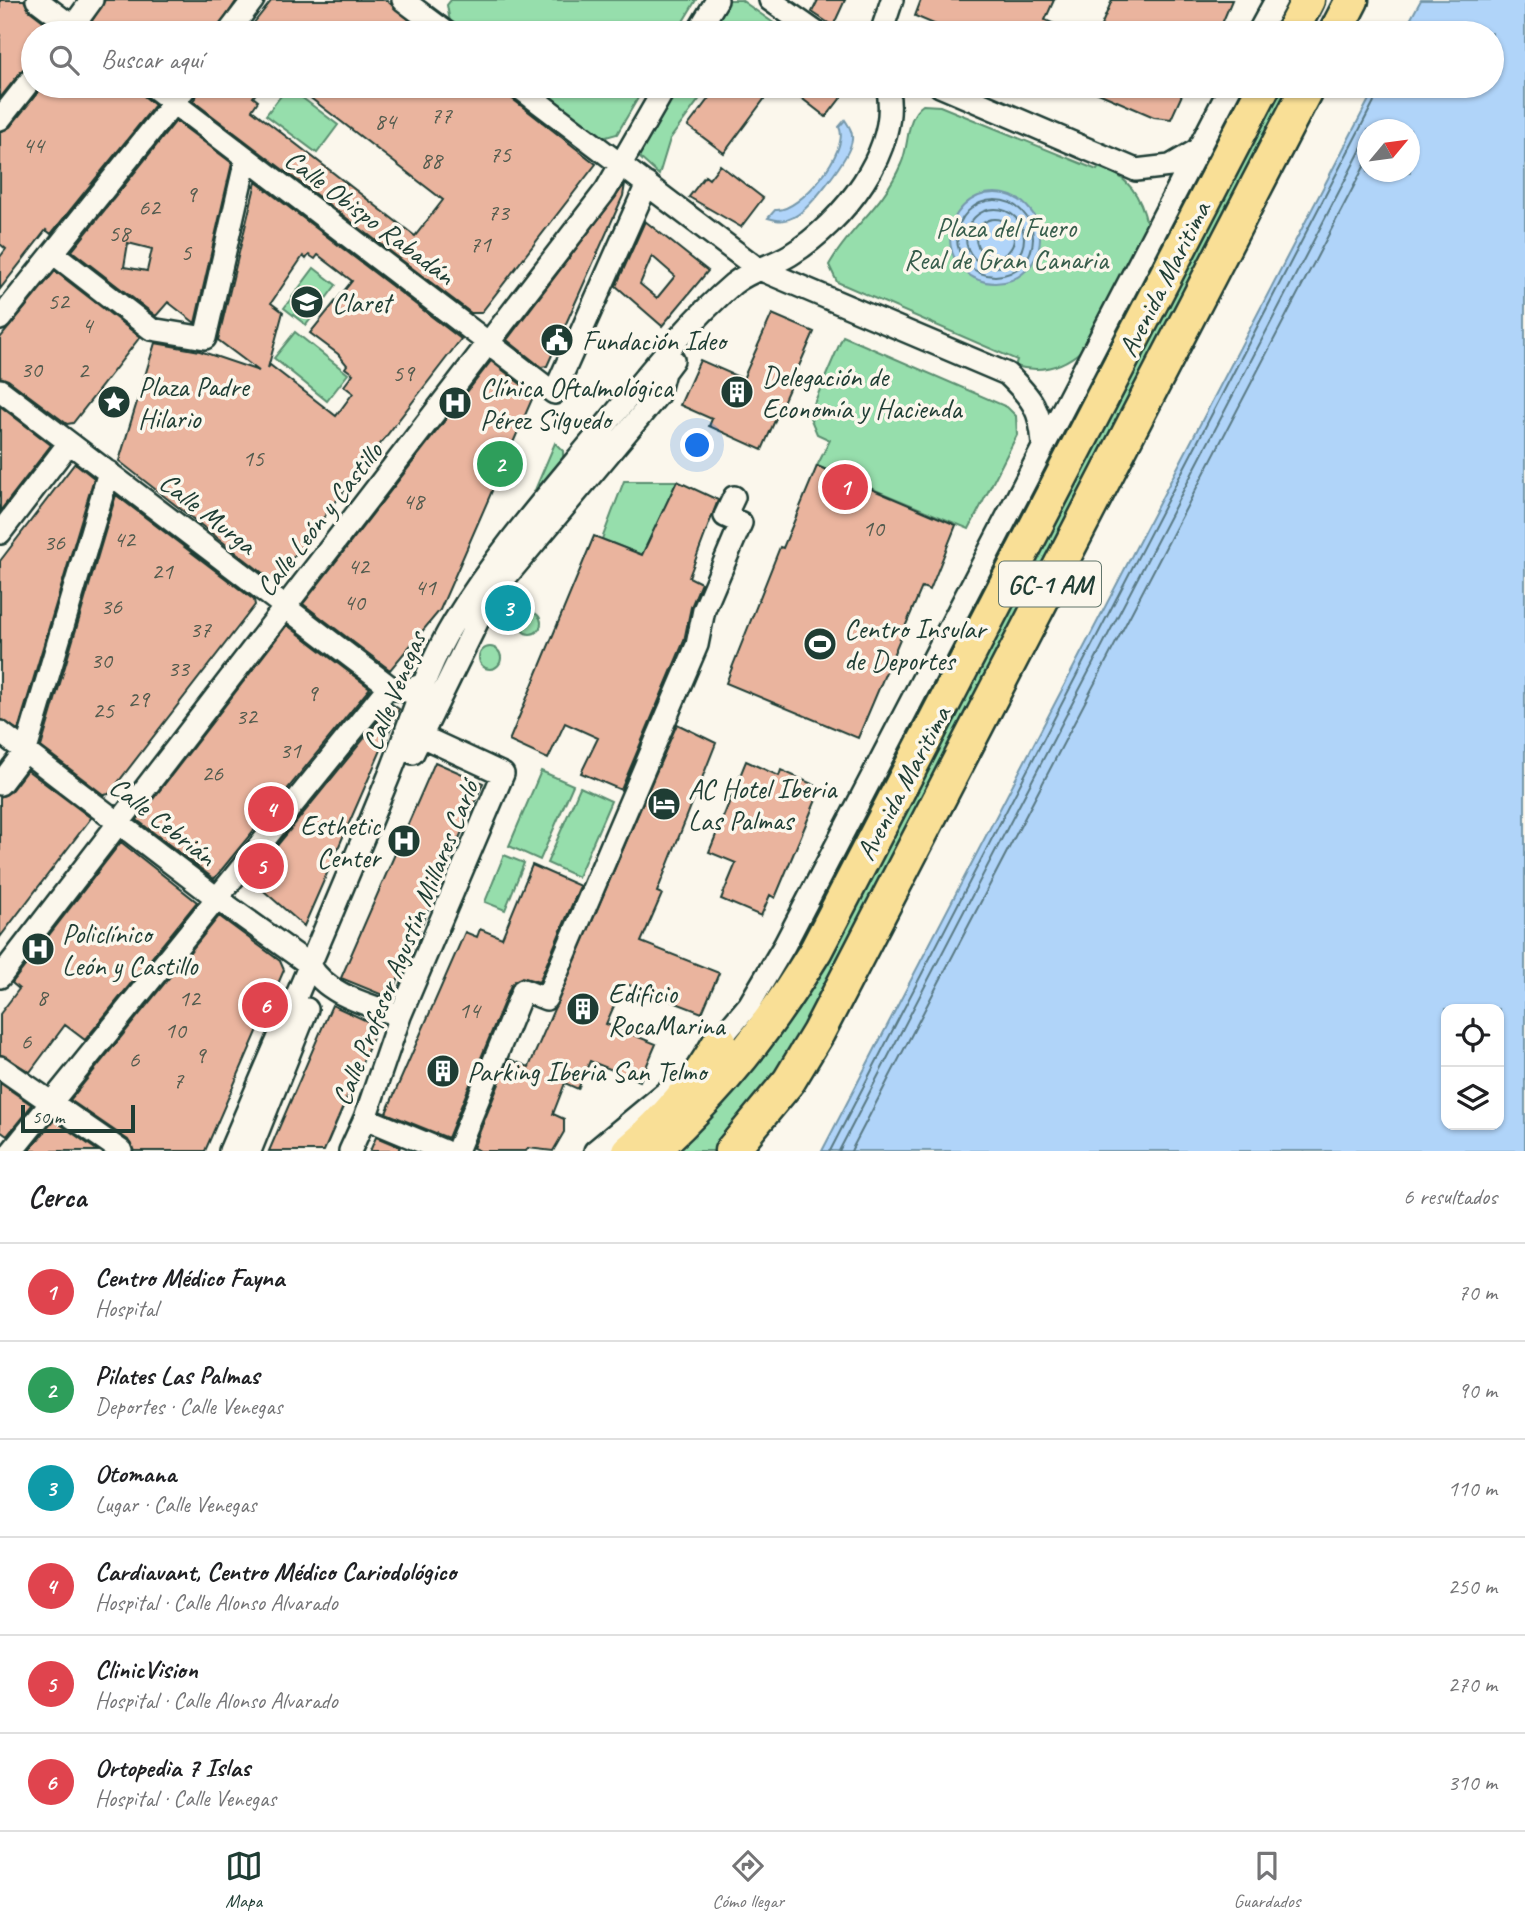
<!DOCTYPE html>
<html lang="es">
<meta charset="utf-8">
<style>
body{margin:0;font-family:Caveat,sans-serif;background:#f6f6f6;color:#202124}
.controls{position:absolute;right:21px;bottom:21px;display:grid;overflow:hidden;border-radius:14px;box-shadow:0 2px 5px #0004}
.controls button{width:63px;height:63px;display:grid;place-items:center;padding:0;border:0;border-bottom:2px solid #e0e0e0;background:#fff;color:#202124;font:35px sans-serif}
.compass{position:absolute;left:1357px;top:119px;width:63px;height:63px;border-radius:50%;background:#fff;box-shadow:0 2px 5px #0004;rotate:61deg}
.scale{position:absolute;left:21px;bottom:18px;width:114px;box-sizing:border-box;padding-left:7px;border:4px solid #1f3d34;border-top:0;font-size:19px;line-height:24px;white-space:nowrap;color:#1f3d34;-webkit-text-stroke:5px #fbf7ec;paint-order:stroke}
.you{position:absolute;left:698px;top:446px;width:24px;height:24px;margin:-18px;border:5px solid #fff;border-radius:50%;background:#1a73e8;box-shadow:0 0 0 10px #1a73e833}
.badge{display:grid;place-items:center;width:46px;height:46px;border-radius:50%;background:#1f3d34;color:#fff;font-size:23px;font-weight:700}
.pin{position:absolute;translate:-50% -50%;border:4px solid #fff;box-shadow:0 2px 7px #0006}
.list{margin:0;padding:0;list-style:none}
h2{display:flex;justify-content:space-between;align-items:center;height:91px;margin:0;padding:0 28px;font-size:30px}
h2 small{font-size:23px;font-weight:400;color:#757577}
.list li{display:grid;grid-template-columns:46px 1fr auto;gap:21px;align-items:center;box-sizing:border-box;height:98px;padding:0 28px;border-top:2px solid #e0e0e0}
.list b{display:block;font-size:26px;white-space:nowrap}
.list p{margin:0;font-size:23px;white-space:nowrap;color:#757577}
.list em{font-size:23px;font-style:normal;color:#757577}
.icon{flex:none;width:38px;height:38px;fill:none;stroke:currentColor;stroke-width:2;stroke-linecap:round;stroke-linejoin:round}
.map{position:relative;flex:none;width:1525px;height:1151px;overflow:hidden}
.search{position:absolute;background:#fff;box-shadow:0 2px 5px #0004;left:21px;right:21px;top:21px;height:77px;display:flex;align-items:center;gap:18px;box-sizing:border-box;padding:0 24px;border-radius:38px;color:#757577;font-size:26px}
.sheet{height:679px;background:#fff}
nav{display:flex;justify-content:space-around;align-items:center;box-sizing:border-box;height:98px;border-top:2px solid #e0e0e0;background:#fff;font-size:19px;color:#757577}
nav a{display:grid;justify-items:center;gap:4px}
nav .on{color:#1f3d34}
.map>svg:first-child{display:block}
.green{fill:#96deac;stroke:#5a8e70;stroke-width:2}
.water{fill:#b0d4f9;stroke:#7698aa;stroke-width:2;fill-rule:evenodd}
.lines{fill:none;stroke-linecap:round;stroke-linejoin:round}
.shore{stroke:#597983;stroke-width:2}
.building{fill:#eab49e;stroke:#1f3d34;stroke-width:2;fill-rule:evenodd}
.minor-casing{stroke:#1f3d34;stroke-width:26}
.highway-casing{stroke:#1f3d34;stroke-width:37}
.minor{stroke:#fbf7ec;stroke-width:21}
.highway{stroke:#f9df96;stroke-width:32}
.labels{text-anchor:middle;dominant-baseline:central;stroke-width:7;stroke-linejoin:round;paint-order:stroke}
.number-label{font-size:24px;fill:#525b4e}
.shield{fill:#fbf7ec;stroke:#61756b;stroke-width:2}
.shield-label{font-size:26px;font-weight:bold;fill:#1f3d34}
.street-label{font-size:28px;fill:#1f3d34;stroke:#fbf7ec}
.park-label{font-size:28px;fill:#375d4c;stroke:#fbf7ec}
.poi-label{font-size:28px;fill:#1f3d34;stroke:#fbf7ec;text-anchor:start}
</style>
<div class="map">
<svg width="1525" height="1151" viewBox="0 0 1525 1151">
<rect width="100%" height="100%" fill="#fbf7ec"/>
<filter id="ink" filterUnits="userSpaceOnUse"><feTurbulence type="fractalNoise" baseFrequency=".0143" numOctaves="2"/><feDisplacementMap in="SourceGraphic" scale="14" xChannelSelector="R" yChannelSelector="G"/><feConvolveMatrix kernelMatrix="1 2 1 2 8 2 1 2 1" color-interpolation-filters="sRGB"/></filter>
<g filter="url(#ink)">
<path class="green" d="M 451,0 L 696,0 L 676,33 L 465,33 L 450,22 L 447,5 Z
M 729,0 L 741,0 L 775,24 L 762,33 L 709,33 Z
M 532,86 L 645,86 L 617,134 L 599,139 Z
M 678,86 L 709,86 L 670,139 L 659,175 L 639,157 L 639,151 Z
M 1237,86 L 1245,86 L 775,995 L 752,1029 L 747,1025 L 767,993 Z
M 1277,86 L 1289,86 L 805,1025 L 771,1080 L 717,1151 L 676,1151 L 753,1068 L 788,1020 Z
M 288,87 L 338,125 L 317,153 L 266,115 Z
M 923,105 L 940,106 L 1097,170 L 1100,166 C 1128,177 1141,195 1147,225 L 1082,350 C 1062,368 1040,373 1015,366 L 1017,360 L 837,282 L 829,265 C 850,227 883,207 901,164 C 910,145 905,117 923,105 Z
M 314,268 L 336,285 L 306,325 L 284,308 Z
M 295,332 L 348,374 L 327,401 L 274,358 Z
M 843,336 L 1007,407 L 1016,416 L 1017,435 L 969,529 L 817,466 L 830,440 L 817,434 L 809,415 Z
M 555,443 L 563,451 L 563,459 L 537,492 L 535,490 Z
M 624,481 L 677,481 L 642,555 L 602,539 Z
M519 623a11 11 0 1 1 22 0a11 11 0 1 1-22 0Z
M479 658a11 11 0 1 1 22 0a11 11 0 1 1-22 0Z
M 541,771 L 573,785 L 540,860 L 509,846 Z
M 580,787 L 611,801 L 578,877 L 547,863 Z
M 504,855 L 524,863 L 505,910 L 485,902 Z"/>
<path class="water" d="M 1421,0 L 1525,0 L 1525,1151 L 822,1151 L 1376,86 L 1492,86 L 1492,33 L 1403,33 ZM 1368,130 L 1410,130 L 1410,172 L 1368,172 ZM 1446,1009 L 1499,1009 L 1499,1125 L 1446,1125 Z
M 845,120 C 849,126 853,132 852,140 C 850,157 810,209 794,217 C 785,222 778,221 768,218 L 775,210 C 800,213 851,149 839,127 Z
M950 238a45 45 0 1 1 90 0a45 45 0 1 1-90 0Z"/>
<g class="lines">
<path class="shore" d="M957 238a38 38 0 1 1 76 0a38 38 0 1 1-76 0Z
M966 238a29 29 0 1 1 58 0a29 29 0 1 1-58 0Z
M976 238a19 19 0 1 1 38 0a19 19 0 1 1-38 0Z
M 830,1151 L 1382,86
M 839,1151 L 1368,136
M 851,1151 L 1368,159"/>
</g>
<path class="building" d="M 0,0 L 24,0 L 29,10 L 55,30 L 54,33 L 33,33 L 33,62 L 23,69 L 0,98 Z
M 105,0 L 237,0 L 215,33 L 98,33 L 90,24 Z
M 272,0 L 386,0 L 425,33 L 246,33 Z
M 818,0 L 845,0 L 833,26 L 812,12 Z
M 921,0 L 1054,0 L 1045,20 L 1075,33 L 955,33 L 915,16 Z
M 1112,0 L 1232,0 L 1218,33 L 1206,29 L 1204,33 L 1098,33 Z
M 43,86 L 139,86 L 144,96 L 155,105 L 51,234 L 46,230 L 0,289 L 0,257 L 6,249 L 0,244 L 0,132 L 10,127 Z
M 203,86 L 252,86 L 258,91 L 253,97 L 258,101 L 252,110 L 415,236 L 443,200 L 295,86 L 496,86 L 596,164 L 481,313 L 471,313 L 193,101 Z
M 718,86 L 774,86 L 724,153 L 688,126 Z
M 786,86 L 850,86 L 826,117 Z
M 1082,86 L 1186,86 L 1171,119 L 1154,117 Z
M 176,121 L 232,163 L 195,323 L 168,302 L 156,316 L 72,251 ZM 128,243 L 152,249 L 147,271 L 124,267 Z
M 720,165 L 763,198 L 741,227 L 689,197 L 705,176 L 709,179 Z
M 256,182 L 461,339 L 274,582 L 119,461 L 155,343 L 200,351 L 259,371 L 218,340 ZM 309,255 L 315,259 L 318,255 L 352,281 L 310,333 L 338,354 L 347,365 L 345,368 L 353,374 L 344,386 L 353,393 L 336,416 L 270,365 L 268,368 L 283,312 L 271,303 L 303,256 L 306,259 Z
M 625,184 L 623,196 L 547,366 L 541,367 L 507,340 Z
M 645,221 L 708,271 L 662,326 L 616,286 ZM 652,256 L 675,276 L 657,298 L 640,284 Z
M 55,271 L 140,337 L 73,423 L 67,424 L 8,380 L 0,377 L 0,338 Z
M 772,314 L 814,332 L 762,450 L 709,426 L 712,419 L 680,405 L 700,360 L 743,379 Z
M 491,361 L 531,392 L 533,397 L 440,610 L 390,670 L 303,604 Z
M 0,406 L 51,445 L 0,511 Z
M 75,463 L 94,478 L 18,730 L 0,719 L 0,561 Z
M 817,466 L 956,525 L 930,590 L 922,587 L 858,738 L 726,683 L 780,547 L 783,548 Z
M 677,481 L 718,500 L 689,577 L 701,583 L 691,607 L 684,641 L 621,790 L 581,773 L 598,738 L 565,723 L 548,759 L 509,741 L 594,536 L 642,555 Z
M 116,495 L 254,600 L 255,605 L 109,794 L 104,795 L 41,747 Z
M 287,625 L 370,688 L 214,879 L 137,820 Z
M 392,704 L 399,709 L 304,926 L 250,879 Z
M 677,724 L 716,743 L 657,892 L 662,894 L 641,942 L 719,973 L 702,1013 L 624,983 L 606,1024 L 656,1044 L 640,1081 L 590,1061 L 578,1089 L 565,1083 L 553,1114 L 564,1119 L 564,1132 L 553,1151 L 528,1148 L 526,1151 L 480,1151 L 473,1148 L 509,1059 L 529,1067 Z
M 746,761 L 779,776 L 781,770 L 821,788 L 775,898 L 770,895 L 761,916 L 721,899 L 736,863 L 709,852 Z
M 435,762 L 483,783 L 390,998 L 341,978 Z
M 27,770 L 91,818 L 0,937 L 0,797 L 10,792 Z
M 121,842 L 197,902 L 85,1040 L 65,1025 L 30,1072 L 0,1054 L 0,1014 L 19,989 L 12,983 Z
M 532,865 L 580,886 L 539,982 L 522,977 L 511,985 L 448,1138 L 386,1113 L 465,932 L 477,937 L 480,929 L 502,938 Z
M 219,916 L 280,961 L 284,970 L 205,1151 L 134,1151 L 128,1140 L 70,1100 Z
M 332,1005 L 378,1026 L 324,1151 L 269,1151 Z
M 0,1083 L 32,1105 L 7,1136 L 0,1131 Z
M 54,1120 L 98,1151 L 29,1151 Z
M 376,1137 L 400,1147 L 398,1151 L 370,1151 Z"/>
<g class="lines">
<defs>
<path id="minor" d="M 37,0 L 81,33
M 403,0 L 447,33
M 770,0 L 817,33
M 68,33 L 92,0
M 228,33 L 253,0
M 697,33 L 717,0
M 881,33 L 892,0
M 1258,33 L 1276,0
M 152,86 L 554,393 L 647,184
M 517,86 L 757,268 L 1007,374 C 1032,398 1041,410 1043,444
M 940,86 L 1136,170 L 1170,166 L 1199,149
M 0,119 L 33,77
M 53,253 L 151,329 L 205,338 L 246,159
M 0,319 L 187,86
M 0,390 L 389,686 L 405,691 L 421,685
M 0,533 L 69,443
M 0,732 L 218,899 L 310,965 C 327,996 369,1004 400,1016
M 413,753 L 490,596 L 658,395 L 664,372 L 673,360
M 0,784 L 26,750 L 109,472
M 0,977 L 606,190 L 666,86
M 710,1051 L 749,1005 L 784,946 L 1231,86
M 0,1067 L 121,1151
M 365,1118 L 444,1151
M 12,1151 L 389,686
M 230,1151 C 282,1030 334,910 384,788 C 408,733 422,674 454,622 C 497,552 551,491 603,428 C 644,379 684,326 733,284 C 750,270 772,266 790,255 C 842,223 902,149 887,86
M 250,1151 L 307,1009
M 350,1151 L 365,1118 L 400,1016 L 503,774 L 408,730
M 457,1151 L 523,990 L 546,999 L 697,645 L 704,610 L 741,523 L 725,516 L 734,497
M 595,1151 L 677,1083"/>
<path id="highway" d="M 1291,33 L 1308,0
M 1335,33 L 1352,0
M 629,1151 C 667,1119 696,1084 720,1041
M 653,1151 C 722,1088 767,1030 816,950 L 1264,86
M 731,1151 L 789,1081 L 818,1033 L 1308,86"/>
</defs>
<use href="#minor" class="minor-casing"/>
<use href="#highway" class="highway-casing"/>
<use href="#minor" class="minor"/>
<use href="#highway" class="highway"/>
</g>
</g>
<defs>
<symbol id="school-disc" viewBox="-11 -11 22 22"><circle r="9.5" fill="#1f3d34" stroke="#fbf7ec"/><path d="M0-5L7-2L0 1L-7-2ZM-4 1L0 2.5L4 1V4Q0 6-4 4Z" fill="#fff"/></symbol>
<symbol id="civic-disc" viewBox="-11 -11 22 22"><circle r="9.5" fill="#1f3d34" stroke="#fbf7ec"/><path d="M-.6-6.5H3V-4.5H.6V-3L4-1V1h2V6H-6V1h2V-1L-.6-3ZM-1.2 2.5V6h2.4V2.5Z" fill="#fff"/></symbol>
<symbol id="building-disc" viewBox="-11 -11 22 22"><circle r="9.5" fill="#1f3d34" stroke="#fbf7ec"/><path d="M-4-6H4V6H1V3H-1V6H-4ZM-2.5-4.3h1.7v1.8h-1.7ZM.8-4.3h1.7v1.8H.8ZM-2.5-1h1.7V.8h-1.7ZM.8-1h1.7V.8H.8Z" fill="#fff"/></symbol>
<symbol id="sight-disc" viewBox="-11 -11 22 22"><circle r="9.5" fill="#1f3d34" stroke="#fbf7ec"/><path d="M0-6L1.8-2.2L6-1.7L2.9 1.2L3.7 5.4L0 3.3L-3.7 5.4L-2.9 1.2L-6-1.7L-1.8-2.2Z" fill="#fff"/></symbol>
<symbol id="hospital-disc" viewBox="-11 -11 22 22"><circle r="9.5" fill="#1f3d34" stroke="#fbf7ec"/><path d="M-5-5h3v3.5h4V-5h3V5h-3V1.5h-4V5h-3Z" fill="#fff"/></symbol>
<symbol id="stadium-disc" viewBox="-11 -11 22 22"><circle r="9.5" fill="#1f3d34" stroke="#fbf7ec"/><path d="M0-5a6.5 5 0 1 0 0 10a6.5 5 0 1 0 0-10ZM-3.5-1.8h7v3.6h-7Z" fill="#fff"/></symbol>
<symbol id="hotel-disc" viewBox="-11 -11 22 22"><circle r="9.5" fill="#1f3d34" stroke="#fbf7ec"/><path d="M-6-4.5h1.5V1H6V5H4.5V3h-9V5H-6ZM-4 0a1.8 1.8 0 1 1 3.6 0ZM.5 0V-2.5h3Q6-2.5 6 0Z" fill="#fff"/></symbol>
</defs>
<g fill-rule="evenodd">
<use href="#school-disc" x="288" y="283" width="38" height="38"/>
<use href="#civic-disc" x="538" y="321" width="38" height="38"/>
<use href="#building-disc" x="718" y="373" width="38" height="38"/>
<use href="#sight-disc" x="95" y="383" width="38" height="38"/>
<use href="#hospital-disc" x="436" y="384" width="38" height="38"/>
<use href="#stadium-disc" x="801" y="625" width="38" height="38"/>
<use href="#hotel-disc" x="645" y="785" width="38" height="38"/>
<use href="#hospital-disc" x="385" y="822" width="38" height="38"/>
<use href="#hospital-disc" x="19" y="930" width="38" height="38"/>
<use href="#building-disc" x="564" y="990" width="38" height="38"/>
<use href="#building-disc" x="424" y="1052" width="38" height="38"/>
</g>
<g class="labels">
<g class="number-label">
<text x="441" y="115">77</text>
<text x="385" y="121">84</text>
<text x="33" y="145">44</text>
<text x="500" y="154">75</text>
<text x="431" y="160">88</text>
<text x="191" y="194">9</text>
<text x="149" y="207">62</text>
<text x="498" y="212">73</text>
<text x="119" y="233">58</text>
<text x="480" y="244">71</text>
<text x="186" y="252">5</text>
<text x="58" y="301">52</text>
<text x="87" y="325">4</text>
<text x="31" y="369">30</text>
<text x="83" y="370">2</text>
<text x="403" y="373">59</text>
<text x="253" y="458">15</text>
<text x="413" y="501">48</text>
<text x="873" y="528">10</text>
<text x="124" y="539">42</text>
<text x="54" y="542">36</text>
<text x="358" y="566">42</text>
<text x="162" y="571">21</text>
<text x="425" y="587">41</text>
<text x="354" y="602">40</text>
<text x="111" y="606">36</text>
<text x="200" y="629">37</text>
<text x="101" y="660">30</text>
<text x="178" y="668">33</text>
<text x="312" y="693">9</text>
<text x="138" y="699">29</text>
<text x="103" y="710">25</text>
<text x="246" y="716">32</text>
<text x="290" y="750">31</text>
<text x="212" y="773">26</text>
<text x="42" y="997">8</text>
<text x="189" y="998">12</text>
<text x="469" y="1010">14</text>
<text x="175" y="1030">10</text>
<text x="26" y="1041">6</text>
<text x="200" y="1055">9</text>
<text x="134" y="1059">6</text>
<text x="178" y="1080">7</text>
</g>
<rect class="shield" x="999" y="561.5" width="102" height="45" rx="5"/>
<g class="shield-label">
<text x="1050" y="584">GC-1 AM</text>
</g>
<g class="street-label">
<text transform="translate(370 217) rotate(37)">Calle Obispo Rabadán</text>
<text transform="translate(1164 279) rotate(-63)">Avenida Maritima</text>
<text transform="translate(208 513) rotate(38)">Calle Murga</text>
<text transform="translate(319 519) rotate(-52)">Calle León y Castillo</text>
<text transform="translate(394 691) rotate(-68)">Calle Venegas</text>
<text transform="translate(903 783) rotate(-62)">Avenida Maritima</text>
<text transform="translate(163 821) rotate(38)">Calle Cebrián</text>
<text transform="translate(405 943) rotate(-68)">Calle Profesor Agustín Millares Carló</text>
</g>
<g class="park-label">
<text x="1006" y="227">Plaza del Fuero<tspan x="1006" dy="32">Real de Gran Canaria</tspan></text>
</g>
<g class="poi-label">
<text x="332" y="302">Claret</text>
<text x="582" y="340">Fundación Ideo</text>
<text x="762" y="376">Delegación de<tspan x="762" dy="32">Economía y Hacienda</tspan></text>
<text x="138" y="386">Plaza Padre<tspan x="138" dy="32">Hilario</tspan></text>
<text x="480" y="387">Clínica Oftalmológica<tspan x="480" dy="32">Pérez Silguedo</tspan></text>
<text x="844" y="628">Centro Insular<tspan x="844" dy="32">de Deportes</tspan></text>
<text x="688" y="788">AC Hotel Iberia<tspan x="688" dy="32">Las Palmas</tspan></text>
<text x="380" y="825" text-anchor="end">Esthetic<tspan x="380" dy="32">Center</tspan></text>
<text x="62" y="933">Policlínico<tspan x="62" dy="32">León y Castillo</tspan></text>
<text x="608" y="993">Edificio<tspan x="608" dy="32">RocaMarina</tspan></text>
<text x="467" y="1071">Parking Iberia San Telmo</text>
</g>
</g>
</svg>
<div class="controls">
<button><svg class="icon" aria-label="locate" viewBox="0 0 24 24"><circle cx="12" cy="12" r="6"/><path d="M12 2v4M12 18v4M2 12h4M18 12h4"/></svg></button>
<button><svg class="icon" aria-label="layers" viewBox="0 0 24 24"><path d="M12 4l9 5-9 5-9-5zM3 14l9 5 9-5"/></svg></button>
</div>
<svg class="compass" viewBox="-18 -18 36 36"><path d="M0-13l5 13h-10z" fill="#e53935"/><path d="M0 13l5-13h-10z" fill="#757577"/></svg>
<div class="scale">50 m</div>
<div class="you"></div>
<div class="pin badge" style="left:845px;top:487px;background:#e0444e">1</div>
<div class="pin badge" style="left:500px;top:464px;background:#2e9e5b">2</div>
<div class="pin badge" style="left:508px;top:608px;background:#0f9aa8">3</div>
<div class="pin badge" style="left:271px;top:809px;background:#e0444e">4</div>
<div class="pin badge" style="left:261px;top:866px;background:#e0444e">5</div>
<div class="pin badge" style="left:265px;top:1005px;background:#e0444e">6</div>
<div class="search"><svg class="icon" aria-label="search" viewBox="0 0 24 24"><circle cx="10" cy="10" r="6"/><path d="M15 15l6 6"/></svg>Buscar aquí</div>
</div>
<section class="sheet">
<h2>Cerca<small>6 resultados</small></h2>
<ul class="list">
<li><span class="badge" style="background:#e0444e">1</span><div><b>Centro Médico Fayna</b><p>Hospital</p></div><em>70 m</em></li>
<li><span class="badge" style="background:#2e9e5b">2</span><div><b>Pilates Las Palmas</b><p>Deportes · Calle Venegas</p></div><em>90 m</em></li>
<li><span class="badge" style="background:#0f9aa8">3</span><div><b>Otomana</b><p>Lugar · Calle Venegas</p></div><em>110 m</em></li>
<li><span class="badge" style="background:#e0444e">4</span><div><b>Cardiavant, Centro Médico Cariodológico</b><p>Hospital · Calle Alonso Alvarado</p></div><em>250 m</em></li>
<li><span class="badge" style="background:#e0444e">5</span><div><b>ClinicVision</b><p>Hospital · Calle Alonso Alvarado</p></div><em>270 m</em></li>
<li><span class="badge" style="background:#e0444e">6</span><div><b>Ortopedia 7 Islas</b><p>Hospital · Calle Venegas</p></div><em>310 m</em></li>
</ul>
</section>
<nav>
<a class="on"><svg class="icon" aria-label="map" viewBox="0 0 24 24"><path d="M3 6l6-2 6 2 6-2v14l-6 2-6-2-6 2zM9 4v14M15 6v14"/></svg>Mapa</a>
<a><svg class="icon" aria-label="directions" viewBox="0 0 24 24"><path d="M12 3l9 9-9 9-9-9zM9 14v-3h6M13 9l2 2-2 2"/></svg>Cómo llegar</a>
<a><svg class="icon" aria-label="saved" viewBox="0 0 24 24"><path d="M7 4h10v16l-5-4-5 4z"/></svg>Guardados</a>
</nav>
